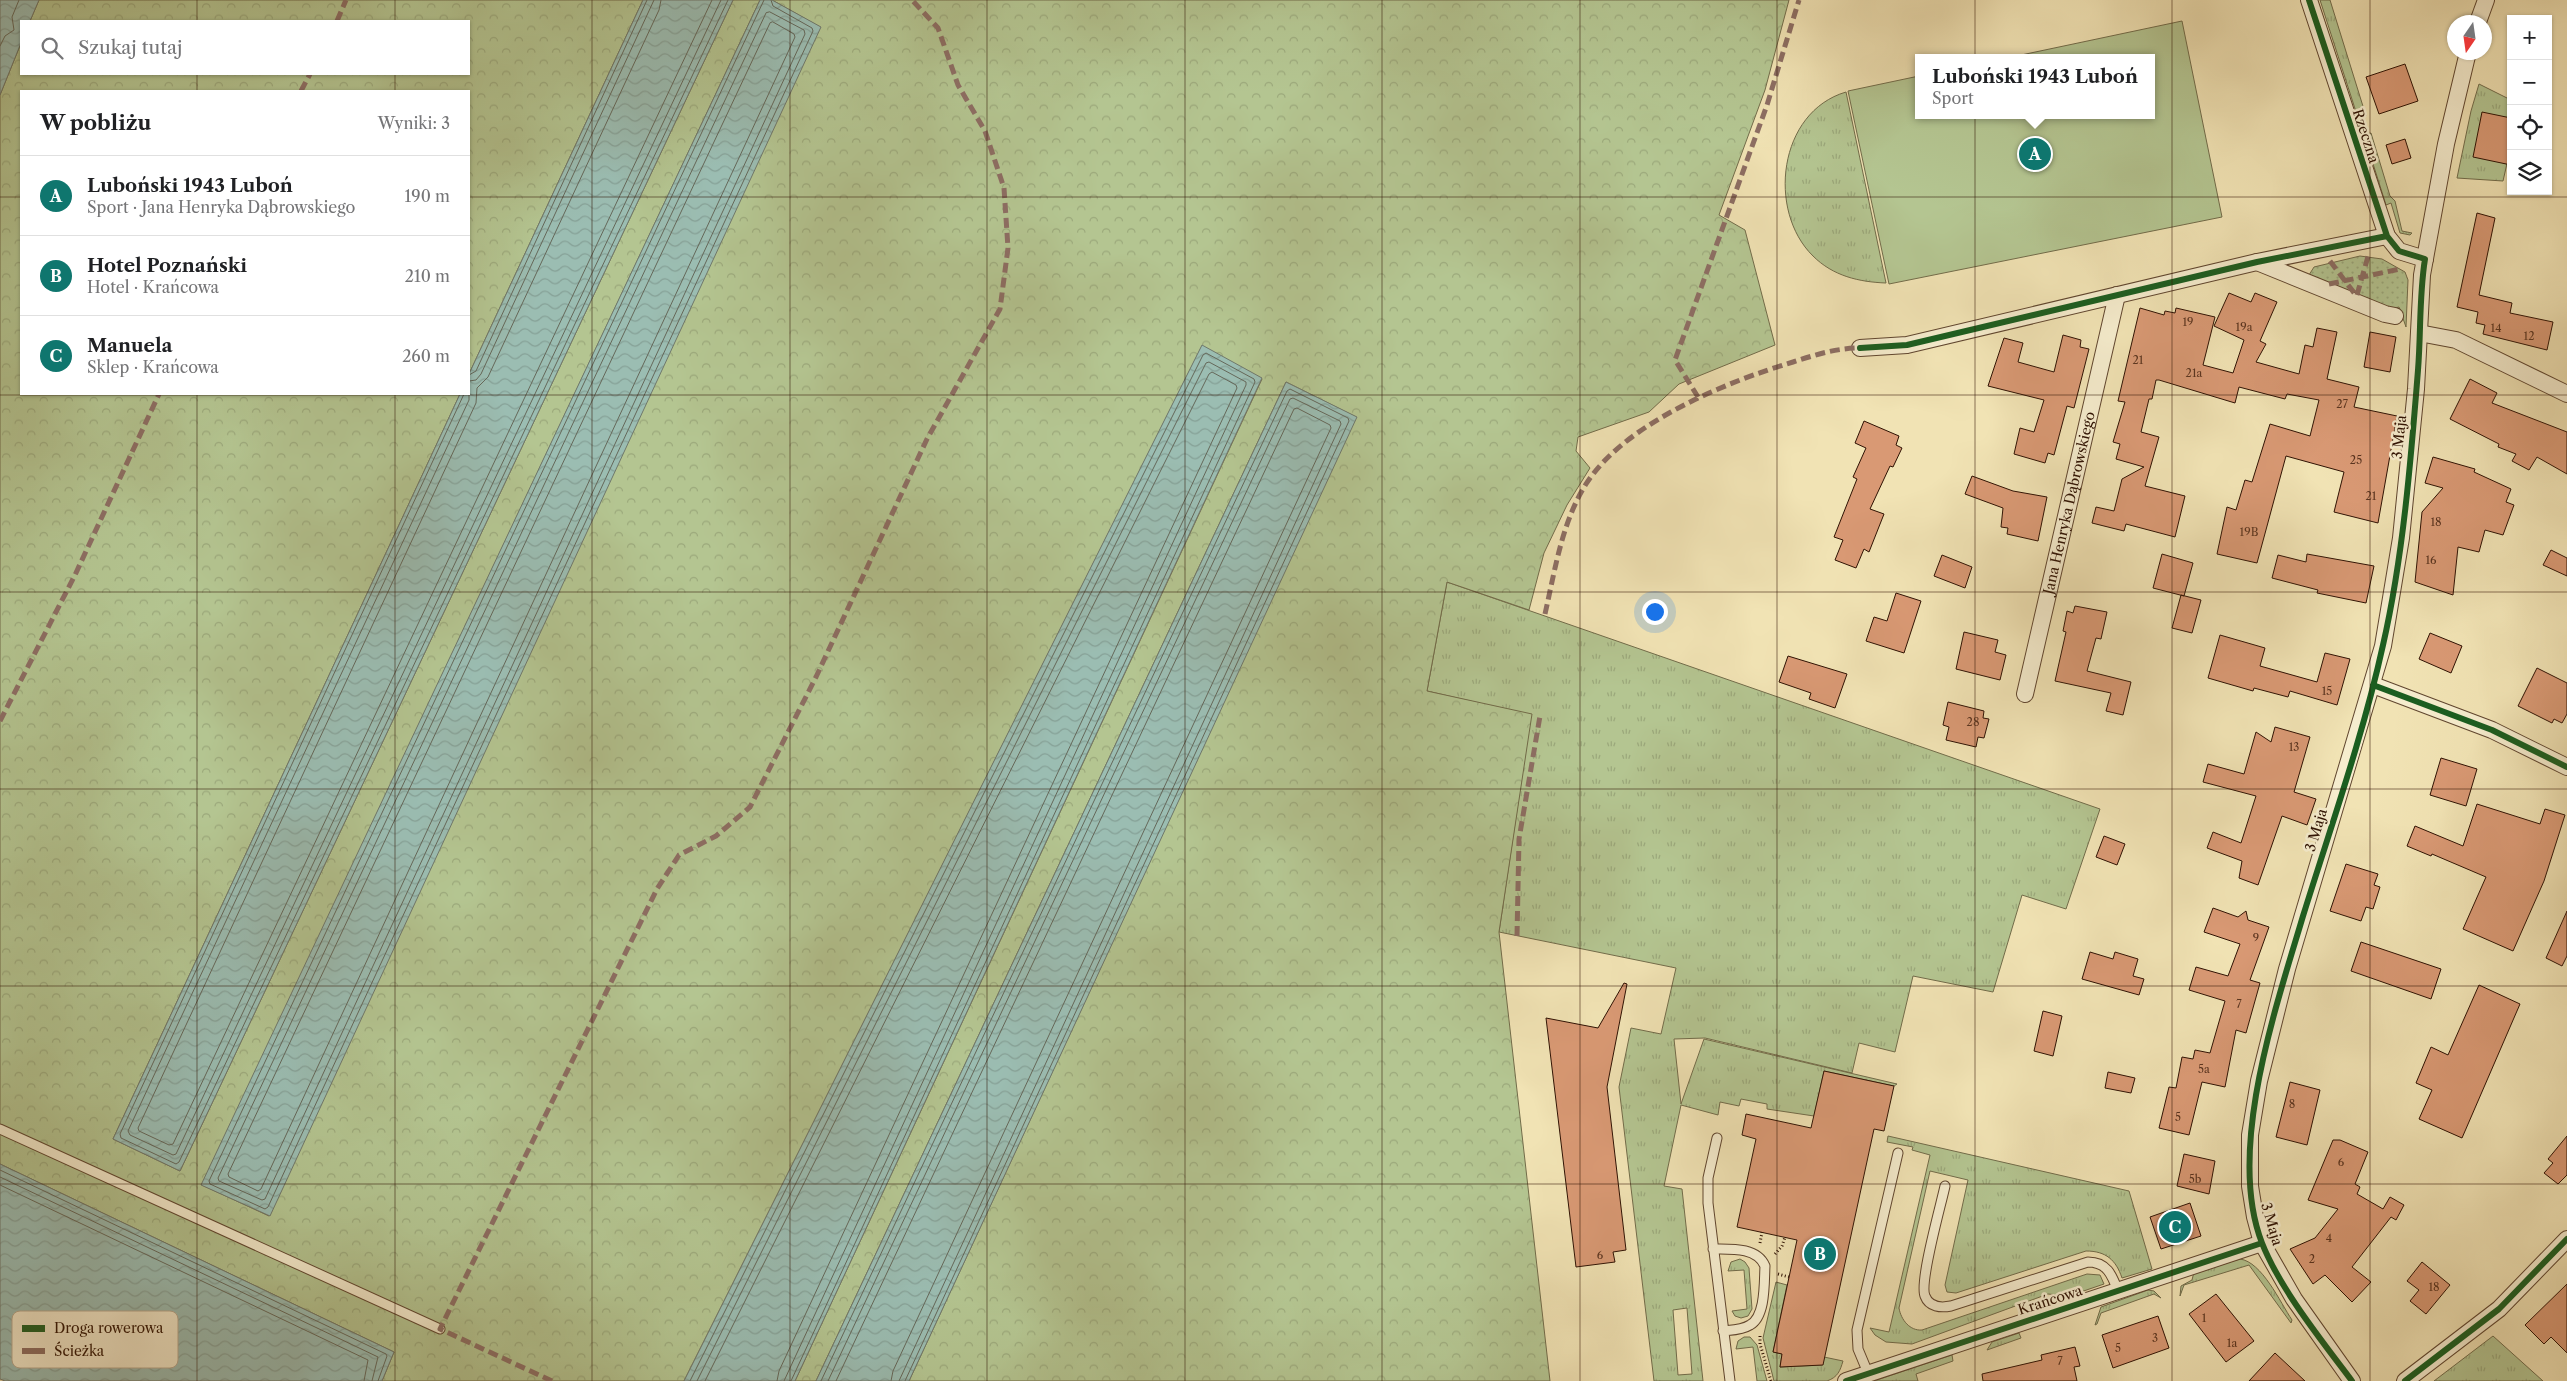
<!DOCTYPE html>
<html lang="pl">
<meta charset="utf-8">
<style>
body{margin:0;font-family:"Libre Caslon Text",serif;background:#f6f6f6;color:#202124}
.controls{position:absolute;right:15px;top:15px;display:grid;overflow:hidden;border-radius:0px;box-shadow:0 1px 4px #0004}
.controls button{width:45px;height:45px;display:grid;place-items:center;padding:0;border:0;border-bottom:1px solid #e0e0e0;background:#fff;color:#202124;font:25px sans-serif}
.compass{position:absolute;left:2447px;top:15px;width:45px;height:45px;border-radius:50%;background:#fff;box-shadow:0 1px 4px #0004;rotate:193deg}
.you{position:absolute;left:1654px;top:611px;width:18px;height:18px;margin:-12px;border:4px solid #fff;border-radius:50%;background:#1a73e8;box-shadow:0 0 0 8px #1a73e833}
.badge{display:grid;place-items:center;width:32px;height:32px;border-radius:50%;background:#0f766e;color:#fff;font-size:16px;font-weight:700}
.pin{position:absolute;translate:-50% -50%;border:2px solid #fff;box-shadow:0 1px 5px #0006}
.popup{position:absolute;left:1915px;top:54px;width:240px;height:65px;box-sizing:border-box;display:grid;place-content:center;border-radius:0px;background:#fff;filter:drop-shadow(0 1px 4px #0005);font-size:16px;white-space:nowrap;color:#757577}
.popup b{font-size:19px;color:#202124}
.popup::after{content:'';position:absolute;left:50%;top:100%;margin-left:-10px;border:10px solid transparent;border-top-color:#fff}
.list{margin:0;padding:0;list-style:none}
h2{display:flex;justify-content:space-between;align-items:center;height:65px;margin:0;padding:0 20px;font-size:21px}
h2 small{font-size:16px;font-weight:400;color:#757577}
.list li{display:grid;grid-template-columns:32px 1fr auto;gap:15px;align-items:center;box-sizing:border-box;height:80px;padding:0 20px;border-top:1px solid #e0e0e0}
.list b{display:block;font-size:19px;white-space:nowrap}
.list p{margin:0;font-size:16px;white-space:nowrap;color:#757577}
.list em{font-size:16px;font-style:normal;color:#757577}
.icon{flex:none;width:28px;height:28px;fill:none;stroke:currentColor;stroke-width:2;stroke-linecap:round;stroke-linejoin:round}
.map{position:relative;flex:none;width:2567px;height:1381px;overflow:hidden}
.search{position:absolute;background:#fff;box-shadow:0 1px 4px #0004;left:20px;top:20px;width:450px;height:55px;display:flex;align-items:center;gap:12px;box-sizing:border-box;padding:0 18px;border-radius:0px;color:#757577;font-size:19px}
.panel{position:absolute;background:#fff;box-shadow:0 1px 4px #0004;left:20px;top:90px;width:450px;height:305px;border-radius:0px}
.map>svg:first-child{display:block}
.grass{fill:url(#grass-tufts);stroke:#726c4a;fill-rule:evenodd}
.forest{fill:url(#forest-crowns);stroke:#726c4a}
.garden{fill:url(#garden-dots);stroke:#726c4a}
.pitch{fill:#b4c591;stroke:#726c4a}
.water{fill:url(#water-waves);stroke:#70796c}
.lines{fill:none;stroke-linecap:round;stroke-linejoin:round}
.shore{stroke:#65685a;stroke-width:1}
.building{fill:#d99974;stroke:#2f1203}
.lane-casing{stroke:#60462f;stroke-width:11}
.street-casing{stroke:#60462f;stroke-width:18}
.path{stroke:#2f1203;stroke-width:3;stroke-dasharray:1 2.5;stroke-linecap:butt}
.lane{stroke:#f6edce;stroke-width:9}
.street{stroke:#f6edce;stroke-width:16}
.quiet{stroke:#8d6e63;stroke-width:5;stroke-dasharray:10 5;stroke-linecap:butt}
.cycleway-casing{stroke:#f6edce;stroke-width:9}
.cycleway{stroke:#1b5e20;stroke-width:6}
.grid{fill:none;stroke:#2f1203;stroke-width:1;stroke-opacity:0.55}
.labels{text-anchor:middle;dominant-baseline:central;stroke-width:5;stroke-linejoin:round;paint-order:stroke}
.number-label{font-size:11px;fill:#5a341f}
.street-label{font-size:14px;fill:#2f1203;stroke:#f6edce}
.key{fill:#f6edce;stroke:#baab91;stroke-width:1}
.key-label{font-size:14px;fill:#2f1203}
</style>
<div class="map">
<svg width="2567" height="1381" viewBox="0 0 2567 1381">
<defs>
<pattern id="grass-tufts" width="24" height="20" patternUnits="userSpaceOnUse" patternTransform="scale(1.25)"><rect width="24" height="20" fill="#b4c591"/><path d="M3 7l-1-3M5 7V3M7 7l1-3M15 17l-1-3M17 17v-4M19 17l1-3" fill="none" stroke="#9ba87b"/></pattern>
<pattern id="forest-crowns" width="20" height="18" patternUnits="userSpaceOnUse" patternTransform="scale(1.25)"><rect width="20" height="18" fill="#b4c591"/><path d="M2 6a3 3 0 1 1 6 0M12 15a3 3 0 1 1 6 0" fill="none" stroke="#9ba87b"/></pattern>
<pattern id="garden-dots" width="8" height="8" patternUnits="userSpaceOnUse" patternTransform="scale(1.25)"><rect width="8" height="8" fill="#b4c591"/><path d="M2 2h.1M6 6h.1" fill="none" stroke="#9ba87b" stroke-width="1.8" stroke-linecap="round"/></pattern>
<pattern id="water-waves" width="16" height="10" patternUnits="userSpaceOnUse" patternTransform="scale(1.25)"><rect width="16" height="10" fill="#9bbdb2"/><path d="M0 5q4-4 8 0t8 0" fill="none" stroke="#86a197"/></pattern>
</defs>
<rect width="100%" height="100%" fill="#f1e3b4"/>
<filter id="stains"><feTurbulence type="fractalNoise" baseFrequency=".004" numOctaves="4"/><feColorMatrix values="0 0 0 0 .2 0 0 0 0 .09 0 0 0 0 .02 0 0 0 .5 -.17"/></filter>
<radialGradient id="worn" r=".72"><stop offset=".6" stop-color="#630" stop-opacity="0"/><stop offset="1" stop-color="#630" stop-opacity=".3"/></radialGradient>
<path class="grass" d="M 2320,0 L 2330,0 L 2366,116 L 2358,118 Z
M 2479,84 L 2511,100 L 2511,146 L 2503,181 L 2457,178 L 2471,111 Z
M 1846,92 L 1886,283 C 1859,282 1833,276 1813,256 C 1767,211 1778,112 1846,92 Z
M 2371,133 L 2390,196 L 2395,201 L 2402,231 L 2412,233 L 2410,235 L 2400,233 L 2391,203 L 2386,205 L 2364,135 Z
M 1447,582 L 2100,809 L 2066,909 L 2022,895 L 1993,992 L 1913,976 L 1895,1052 L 1859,1043 L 1852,1073 L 1705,1038 L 1674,1039 L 1681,1104 L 1704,1039 L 1897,1084 L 1894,1086 L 1824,1071 L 1814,1116 L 1767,1109 L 1767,1104 L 1741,1099 L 1739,1106 L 1720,1102 L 1718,1115 L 1681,1105 L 1664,1186 L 1682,1189 L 1703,1381 L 1654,1381 L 1619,1087 L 1631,1028 L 1661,1034 L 1676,968 L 1499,932 L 1531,715 L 1427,691 ZM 1687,1308 L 1692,1374 L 1678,1375 L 1673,1310 Z
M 1888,1136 L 2129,1191 L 2152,1269 L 2122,1278 C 2116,1260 2106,1251 2086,1251 L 1956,1293 L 1947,1292 L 1945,1285 L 1968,1180 L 1930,1171 L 1899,1308 C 1901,1320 1910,1331 1922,1330 L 2087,1274 L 2100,1275 L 2104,1284 L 2069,1296 L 2048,1294 L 1912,1344 L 1886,1342 L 1875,1335 L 1870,1328 L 1889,1332 L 1930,1155 L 1912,1150 L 1913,1147 L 1887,1142 Z
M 1740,1259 L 1745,1262 L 1749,1268 L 1752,1309 L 1748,1316 L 1741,1318 L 1735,1316 L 1732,1311 L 1747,1309 L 1744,1270 L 1728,1271 L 1731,1262 Z
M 2240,1259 C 2262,1262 2280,1302 2292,1320 L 2291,1323 L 2249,1265 L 2184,1285 L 2180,1296 L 2181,1286 L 2192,1280 L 2194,1272 Z
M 1776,1282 L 1787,1285 L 1773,1352 L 1782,1354 L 1780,1367 L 1822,1365 L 1824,1357 L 1843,1361 C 1840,1371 1838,1377 1827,1381 L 1774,1381 L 1763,1338 Z
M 2148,1290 L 2154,1291 L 2161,1298 L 2154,1294 L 2101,1313 L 2097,1324 L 2095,1325 L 2101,1307 Z
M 2019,1333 L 2021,1338 L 1987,1350 L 1992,1342 Z
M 2493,1336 L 2543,1381 L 2434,1381 Z
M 1744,1337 L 1750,1337 L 1757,1345 L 1767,1381 L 1757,1381 L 1753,1347 L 1736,1349 L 1738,1341 Z
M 1952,1355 L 1953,1361 L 1916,1374 L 1918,1381 L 1874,1381 Z"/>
<path class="forest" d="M 39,0 L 643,0 L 469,374 L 469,91 L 21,91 L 21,394 L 460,394 L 113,1139 L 180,1171 L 733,0 L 760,0 L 202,1185 L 269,1216 L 820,27 L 772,0 L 1789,0 L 1765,90 L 1719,215 L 1745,230 L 1775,345 L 1679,384 L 1649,412 L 1578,437 L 1576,451 L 1590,468 L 1567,505 L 1544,553 L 1529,610 L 1447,582 L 1427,691 L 1532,714 L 1499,932 L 1550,1381 L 909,1381 L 1356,417 L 1286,382 L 816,1381 L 795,1381 L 1262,379 L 1202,346 L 684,1381 L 382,1381 L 394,1352 L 0,1164 L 0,95 L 21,43 L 21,74 L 469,74 L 469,21 L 30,21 Z"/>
<path class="garden" d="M 2360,256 L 2382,259 L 2405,272 L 2408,280 L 2406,327 L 2399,307 L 2393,309 L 2309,275 L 2314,267 Z"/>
<path class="pitch" d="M 2182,21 L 2222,217 L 1889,284 L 1848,91 L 1919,76 L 1919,115 L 2151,115 L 2151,58 L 2007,58 Z"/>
<path class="water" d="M 0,0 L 39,0 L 30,21 L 21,21 L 21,43 L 0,95 Z
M 643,0 L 733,0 L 180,1171 L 113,1139 L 460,394 L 469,394 L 469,374 Z
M 760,0 L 772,0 L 821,27 L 270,1216 L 201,1185 Z
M 1202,345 L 1262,378 L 795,1381 L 684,1381 Z
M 1286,382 L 1357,417 L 909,1381 L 816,1381 Z
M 0,1164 L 394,1352 L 382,1381 L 5,1381 L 0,1379 Z"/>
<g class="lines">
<path class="shore" d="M 661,0 L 659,10 L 488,377 L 477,388 L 476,403 L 138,1128 L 139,1131 L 169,1145 L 173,1144 L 712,0
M 764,0 L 209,1181 L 210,1184 L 265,1209 L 268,1207 L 813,31 L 812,28 L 773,6 L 771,0
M 770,12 L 804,30 L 805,34 L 265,1199 L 262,1200 L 219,1181 L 218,1178 L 766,13 Z
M 773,22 L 794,34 L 795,37 L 261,1189 L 258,1191 L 229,1177 L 228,1174 L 770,23 Z
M 0,46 L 5,36 L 14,30 L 12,17 L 19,0
M 469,375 L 476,371 L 647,0
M 469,381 L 476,380 L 481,374 L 654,0
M 469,389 L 469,400 L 128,1131 L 130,1135 L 173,1155 L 176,1154 L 721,0
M 464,394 L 120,1134 L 121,1138 L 176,1164 L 179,1162 L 728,0
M 0,1170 L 386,1354 L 387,1356 L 378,1381
M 0,1177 L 378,1357 L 372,1381
M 0,1185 L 368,1360 L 364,1381
M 690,1381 L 1203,355 L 1206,353 L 1254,379 L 1255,382 L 791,1381
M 697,1381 L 1206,363 L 1209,362 L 1246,382 L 1246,385 L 784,1381
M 705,1381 L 1209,374 L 1212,372 L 1236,385 L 1237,388 L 779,1371 L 777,1381
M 821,1381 L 1287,391 L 1290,389 L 1348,418 L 1349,421 L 905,1381
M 828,1381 L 1290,399 L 1293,398 L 1340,421 L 1341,424 L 899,1381
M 836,1381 L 1294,409 L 1297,408 L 1330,425 L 1331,428 L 893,1371 L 891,1381"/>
</g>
<path class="building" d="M 2405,64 L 2418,101 L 2379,114 L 2366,77 Z
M 2482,112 L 2511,118 L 2511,165 L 2473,157 Z
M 2405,139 L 2411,158 L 2392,164 L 2386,145 Z
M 2477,213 L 2495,218 L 2479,295 L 2512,303 L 2510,313 L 2553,322 L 2547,350 L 2483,334 L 2485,325 L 2476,323 L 2478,312 L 2457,307 Z
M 2229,293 L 2251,302 L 2255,293 L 2277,302 L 2260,341 L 2266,344 L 2256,362 L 2299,374 L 2305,345 L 2313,347 L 2317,328 L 2337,332 L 2327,379 L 2359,387 L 2354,407 L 2397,416 L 2378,523 L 2334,512 L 2344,472 L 2286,456 L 2257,563 L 2217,554 L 2227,507 L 2236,510 L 2245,480 L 2252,482 L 2270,424 L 2310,436 L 2319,400 L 2287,394 L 2285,399 L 2239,387 L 2235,403 L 2159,380 L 2156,380 L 2152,399 L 2149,399 L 2141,432 L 2159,437 L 2145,486 L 2185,496 L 2175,537 L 2126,524 L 2124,531 L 2092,523 L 2096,507 L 2114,511 L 2122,479 L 2144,467 L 2116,459 L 2120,444 L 2113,442 L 2125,402 L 2118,401 L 2140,308 L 2164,315 L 2165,311 L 2175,313 L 2176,308 L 2215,317 L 2203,365 L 2233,373 L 2244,340 L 2214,326 Z
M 2370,332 L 2396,337 L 2390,372 L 2364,367 Z
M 2063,335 L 2081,340 L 2080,347 L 2089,349 L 2074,408 L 2067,406 L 2054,455 L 2048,453 L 2045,463 L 2014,454 L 2020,428 L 2034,432 L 2044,400 L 1988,386 L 2004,338 L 2023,343 L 2018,362 L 2054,372 Z
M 2470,379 L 2497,393 L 2492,403 L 2567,432 L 2567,474 L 2537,457 L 2529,470 L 2512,461 L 2516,454 L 2498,447 L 2499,444 L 2450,419 Z
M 1864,421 L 1899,436 L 1896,445 L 1902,448 L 1893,467 L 1890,466 L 1870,509 L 1884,514 L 1869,552 L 1864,549 L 1856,568 L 1835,560 L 1843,540 L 1834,537 L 1857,479 L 1853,477 L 1866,448 L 1855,443 Z
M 2433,457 L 2475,469 L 2474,472 L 2511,489 L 2506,502 L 2514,505 L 2503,535 L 2485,530 L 2479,552 L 2458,547 L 2453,595 L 2415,582 L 2422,512 L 2443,488 L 2425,483 Z
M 1972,476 L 2013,491 L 2047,497 L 2038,541 L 2007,534 L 2008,528 L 2001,527 L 2003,508 L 1965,494 Z
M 2551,550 L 2567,558 L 2567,576 L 2543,565 Z
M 2162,554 L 2193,563 L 2184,596 L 2153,588 Z
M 2307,554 L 2374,566 L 2366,603 L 2317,593 L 2318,590 L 2272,578 L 2278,555 L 2306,562 Z
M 1942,555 L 1972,567 L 1965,588 L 1934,576 Z
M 1896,593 L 1921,601 L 1904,653 L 1866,641 L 1874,617 L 1887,621 Z
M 2181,595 L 2201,600 L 2192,633 L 2172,628 Z
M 2075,606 L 2107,612 L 2101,639 L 2096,638 L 2087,671 L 2131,682 L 2123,715 L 2106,711 L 2111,693 L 2055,681 L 2066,632 L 2063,631 L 2067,611 L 2073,613 Z
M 1964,632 L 1998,640 L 1995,652 L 2006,655 L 2000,680 L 1956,669 Z
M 2430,633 L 2462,646 L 2451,673 L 2419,659 Z
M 2220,635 L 2265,648 L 2260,666 L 2317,682 L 2325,653 L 2350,659 L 2337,705 L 2290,691 L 2288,697 L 2254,688 L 2253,691 L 2208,678 Z
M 1788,656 L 1847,674 L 1835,708 L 1809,699 L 1811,693 L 1779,682 Z
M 2537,668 L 2567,683 L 2567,714 L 2562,723 L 2554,719 L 2552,723 L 2518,706 Z
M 1948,702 L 1984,711 L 1983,718 L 1989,719 L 1984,738 L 1978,737 L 1976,747 L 1946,740 L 1949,727 L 1943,725 Z
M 2275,727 L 2310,737 L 2294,792 L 2316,799 L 2307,825 L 2282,816 L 2258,885 L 2239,878 L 2242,861 L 2207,848 L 2213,832 L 2241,843 L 2256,796 L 2203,782 L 2208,764 L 2244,774 L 2256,732 L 2271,742 Z
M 2441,758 L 2477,769 L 2466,806 L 2430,795 Z
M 2477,804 L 2540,824 L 2545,809 L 2565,815 L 2544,881 L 2513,951 L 2463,929 L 2486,877 L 2432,854 L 2431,856 L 2407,846 L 2415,826 L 2463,846 Z
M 2104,836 L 2125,844 L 2117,865 L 2096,857 Z
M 2346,864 L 2378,874 L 2374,885 L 2380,887 L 2373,909 L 2366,907 L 2361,921 L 2330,911 Z
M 2213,908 L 2238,917 L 2246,911 L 2248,920 L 2269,927 L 2250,980 L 2260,983 L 2246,1033 L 2236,1030 L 2225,1087 L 2202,1082 L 2189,1135 L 2159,1128 L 2169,1087 L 2176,1088 L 2182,1057 L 2193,1059 L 2195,1050 L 2210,1053 L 2225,1001 L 2189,990 L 2196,967 L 2228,976 L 2240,944 L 2204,932 Z
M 2567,911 L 2567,956 L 2562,966 L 2546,958 Z
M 2361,942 L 2441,969 L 2431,999 L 2351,971 Z
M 2090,952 L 2113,959 L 2115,952 L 2138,959 L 2133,976 L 2144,979 L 2139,995 L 2082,979 Z
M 1624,983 L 1627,984 L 1607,1087 L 1626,1250 L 1613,1252 L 1615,1262 L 1576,1267 L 1546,1018 L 1598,1028 Z
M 2479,985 L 2520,1004 L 2462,1138 L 2419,1119 L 2432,1090 L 2416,1083 L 2431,1047 L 2448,1055 Z
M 2043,1011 L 2062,1016 L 2053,1056 L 2034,1051 Z
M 1824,1071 L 1894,1086 L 1884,1131 L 1874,1129 L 1823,1365 L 1780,1367 L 1782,1354 L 1773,1352 L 1797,1240 L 1737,1227 L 1756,1139 L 1742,1135 L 1746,1114 L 1811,1128 Z
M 2108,1072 L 2135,1078 L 2131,1093 L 2105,1088 Z
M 2290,1082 L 2320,1090 L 2307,1145 L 2276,1137 Z
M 2567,1136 L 2567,1175 L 2558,1184 L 2544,1173 L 2553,1163 L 2548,1159 Z
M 2333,1140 L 2340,1140 L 2368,1152 L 2355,1184 L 2360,1187 L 2357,1194 L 2383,1209 L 2390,1197 L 2404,1205 L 2396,1220 L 2391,1217 L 2352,1267 L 2371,1282 L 2352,1302 L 2325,1275 L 2313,1284 L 2290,1249 L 2315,1238 L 2338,1209 L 2308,1200 Z
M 2184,1154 L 2215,1161 L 2209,1194 L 2177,1186 Z
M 2190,1203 L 2201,1236 L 2161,1249 L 2150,1217 Z
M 2422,1262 L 2450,1285 L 2426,1314 L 2410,1301 L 2419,1290 L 2407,1281 Z
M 2567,1284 L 2567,1353 L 2551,1337 L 2544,1344 L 2525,1325 Z
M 2216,1294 L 2254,1341 L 2226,1362 L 2189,1314 Z
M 2158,1316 L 2169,1348 L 2113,1368 L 2102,1335 Z
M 2075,1347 L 2080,1366 L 2074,1367 L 2077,1381 L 1983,1381 L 1982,1374 L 2042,1360 L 2041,1355 Z
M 2275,1353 L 2305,1381 L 2249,1381 Z"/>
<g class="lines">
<defs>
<path id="lane" d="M 0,1129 L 440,1329
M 1717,1138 L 1708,1178 L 1708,1203 L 1730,1381
M 1945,1186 C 1941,1205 1919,1282 1925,1296 C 1929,1307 1941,1308 1951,1306 L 2088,1262 C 2107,1262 2112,1275 2118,1291
M 1713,1249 C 1731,1249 1757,1247 1765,1266 C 1764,1282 1766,1316 1750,1325 C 1742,1330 1732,1330 1723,1331
M 1868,1373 L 1858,1349 L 1857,1330 L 1898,1153"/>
<g id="street">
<path d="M 2309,0 L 2387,236 L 2399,251 L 2425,259"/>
<path d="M 2478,22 L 2486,0"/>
<path d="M 2257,262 L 2385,314 L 2395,316"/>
<path d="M 2419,333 L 2456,340 L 2567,394"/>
<path d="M 1860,348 L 1907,345 L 2257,262 L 2387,236"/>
<path d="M 2373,685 L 2492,730 L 2567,767"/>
<path id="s1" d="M 2025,694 L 2117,295"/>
<path d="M 1846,1381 L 2262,1243"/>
<path d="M 2352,1381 L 2294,1299 L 2262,1243 L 2255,1217 L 2250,1186 L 2250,1135 L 2259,1081 L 2287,969 L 2383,646 L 2401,538 L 2416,389 L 2422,275 L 2446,144 L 2468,52"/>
<path d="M 2405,1381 L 2499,1309 L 2567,1239"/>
</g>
</defs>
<use href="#lane" class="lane-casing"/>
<use href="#street" class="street-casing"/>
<path class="path" d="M 1760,1243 L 1762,1232
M 1775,1254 L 1782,1246 L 1785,1237
M 1778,1274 L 1789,1277
M 1760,1336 L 1760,1344 L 1771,1381"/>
<use href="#lane" class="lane"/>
<use href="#street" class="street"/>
<path class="quiet" d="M 337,21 L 346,0
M 301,91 L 310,74
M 2330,261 L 2355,294
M 2329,284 L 2400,269
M 2357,295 L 2369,253
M 1698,397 L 1675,360 L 1767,105 L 1799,0
M 1545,614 C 1555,570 1562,522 1586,484 C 1625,423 1726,382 1793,362 C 1815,355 1836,348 1860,348
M 0,721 L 75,575 L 159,394
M 1517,936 L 1519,839 L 1540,716
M 552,1381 L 440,1329 L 657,889 L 679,855 L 716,836 L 750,807 L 816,677 L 927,439 L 1000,309 L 1008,248 L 1004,188 L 985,131 L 958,85 L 938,28 L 912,0"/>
<defs>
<path id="cycleway" d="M 2309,0 L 2387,236 L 2399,251 L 2425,259 C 2419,296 2421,333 2418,370 C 2411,459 2403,558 2383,645 C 2363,736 2331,826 2303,916 C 2276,1007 2226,1151 2262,1243 C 2280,1289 2322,1341 2352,1381
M 1860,348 L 1907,345 L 2257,262 L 2387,236
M 2373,685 L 2492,730 L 2567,767
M 1846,1381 L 2262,1243
M 2405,1381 L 2499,1309 L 2567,1239"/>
</defs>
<use href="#cycleway" class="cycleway-casing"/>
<use href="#cycleway" class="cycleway"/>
</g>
<path class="grid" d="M 197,0 L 197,21M 395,0 L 395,21M 592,0 L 592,1381M 790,0 L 790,1381M 987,0 L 987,1381M 1185,0 L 1185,1381M 1382,0 L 1382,1381M 1580,0 L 1580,1381M 1777,0 L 1777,1381M 1975,0 L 1975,1381M 2172,0 L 2172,1381M 2370,0 L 2370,1381M 197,74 L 197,91M 395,74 L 395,91M 0,197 L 21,197M 469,197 L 2567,197M 197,394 L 197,1381M 395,394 L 395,1381M 0,395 L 2567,395M 0,592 L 2567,592M 0,789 L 2567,789M 0,986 L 2567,986M 0,1184 L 2567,1184"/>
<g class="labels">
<g class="number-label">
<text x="2188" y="322">19</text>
<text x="2244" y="327">19a</text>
<text x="2496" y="328">14</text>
<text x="2529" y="336">12</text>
<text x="2138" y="360">21</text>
<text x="2194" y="373">21a</text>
<text x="2342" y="404">27</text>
<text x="2356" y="460">25</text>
<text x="2371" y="496">21</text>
<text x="2436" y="522">18</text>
<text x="2249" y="532">19B</text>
<text x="2431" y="560">16</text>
<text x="2327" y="691">15</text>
<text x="1973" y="722">28</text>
<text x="2294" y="747">13</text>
<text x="2256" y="938">9</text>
<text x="2239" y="1004">7</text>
<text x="2204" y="1069">5a</text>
<text x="2292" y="1104">8</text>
<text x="2178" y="1117">5</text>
<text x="2341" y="1162">6</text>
<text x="2195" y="1179">5b</text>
<text x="2329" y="1238">4</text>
<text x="1600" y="1255">6</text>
<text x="2312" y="1259">2</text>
<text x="2434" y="1287">18</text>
<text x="2204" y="1318">1</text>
<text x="2155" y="1338">3</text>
<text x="2232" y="1343">1a</text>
<text x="2118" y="1348">5</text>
<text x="2060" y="1361">7</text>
</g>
<g class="street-label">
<text transform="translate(2366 136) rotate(72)">Rzeczna</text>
<text transform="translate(2399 437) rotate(-84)">3 Maja</text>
<text stroke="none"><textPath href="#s1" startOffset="196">Jana Henryka Dąbrowskiego</textPath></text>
<text transform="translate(2316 830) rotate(-73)">3 Maja</text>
<text transform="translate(2272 1224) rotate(74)">3 Maja</text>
<text transform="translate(2050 1300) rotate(-18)">Krańcowa</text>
</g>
</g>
<rect x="12" y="1311" width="166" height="57" rx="8" class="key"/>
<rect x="22" y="1325" width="23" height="7" fill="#1b5e20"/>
<rect x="22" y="1348" width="23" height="6" fill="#8d6e63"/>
<g class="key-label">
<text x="54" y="1333">Droga rowerowa</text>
<text x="54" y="1356">Ścieżka</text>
</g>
<rect width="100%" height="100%" filter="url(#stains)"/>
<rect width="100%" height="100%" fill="url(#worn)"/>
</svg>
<div class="controls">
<button>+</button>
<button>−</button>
<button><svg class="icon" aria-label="locate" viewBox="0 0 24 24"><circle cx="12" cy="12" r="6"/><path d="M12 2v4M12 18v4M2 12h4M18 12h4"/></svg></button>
<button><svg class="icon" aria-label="layers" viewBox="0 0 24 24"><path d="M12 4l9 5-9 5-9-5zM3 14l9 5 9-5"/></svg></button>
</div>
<svg class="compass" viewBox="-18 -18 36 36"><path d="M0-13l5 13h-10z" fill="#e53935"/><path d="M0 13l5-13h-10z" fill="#757577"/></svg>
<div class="you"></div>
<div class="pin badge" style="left:2035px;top:154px">A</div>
<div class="popup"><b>Luboński 1943 Luboń</b>Sport</div>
<div class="pin badge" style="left:1820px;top:1254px">B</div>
<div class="pin badge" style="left:2175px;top:1227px">C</div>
<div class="search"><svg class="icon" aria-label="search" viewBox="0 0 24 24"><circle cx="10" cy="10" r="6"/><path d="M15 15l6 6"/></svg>Szukaj tutaj</div>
<section class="panel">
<h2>W pobliżu<small>Wyniki: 3</small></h2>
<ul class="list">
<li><span class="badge">A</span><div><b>Luboński 1943 Luboń</b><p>Sport · Jana Henryka Dąbrowskiego</p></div><em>190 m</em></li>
<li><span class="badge">B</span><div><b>Hotel Poznański</b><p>Hotel · Krańcowa</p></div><em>210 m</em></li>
<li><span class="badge">C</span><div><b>Manuela</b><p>Sklep · Krańcowa</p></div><em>260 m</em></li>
</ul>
</section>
</div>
